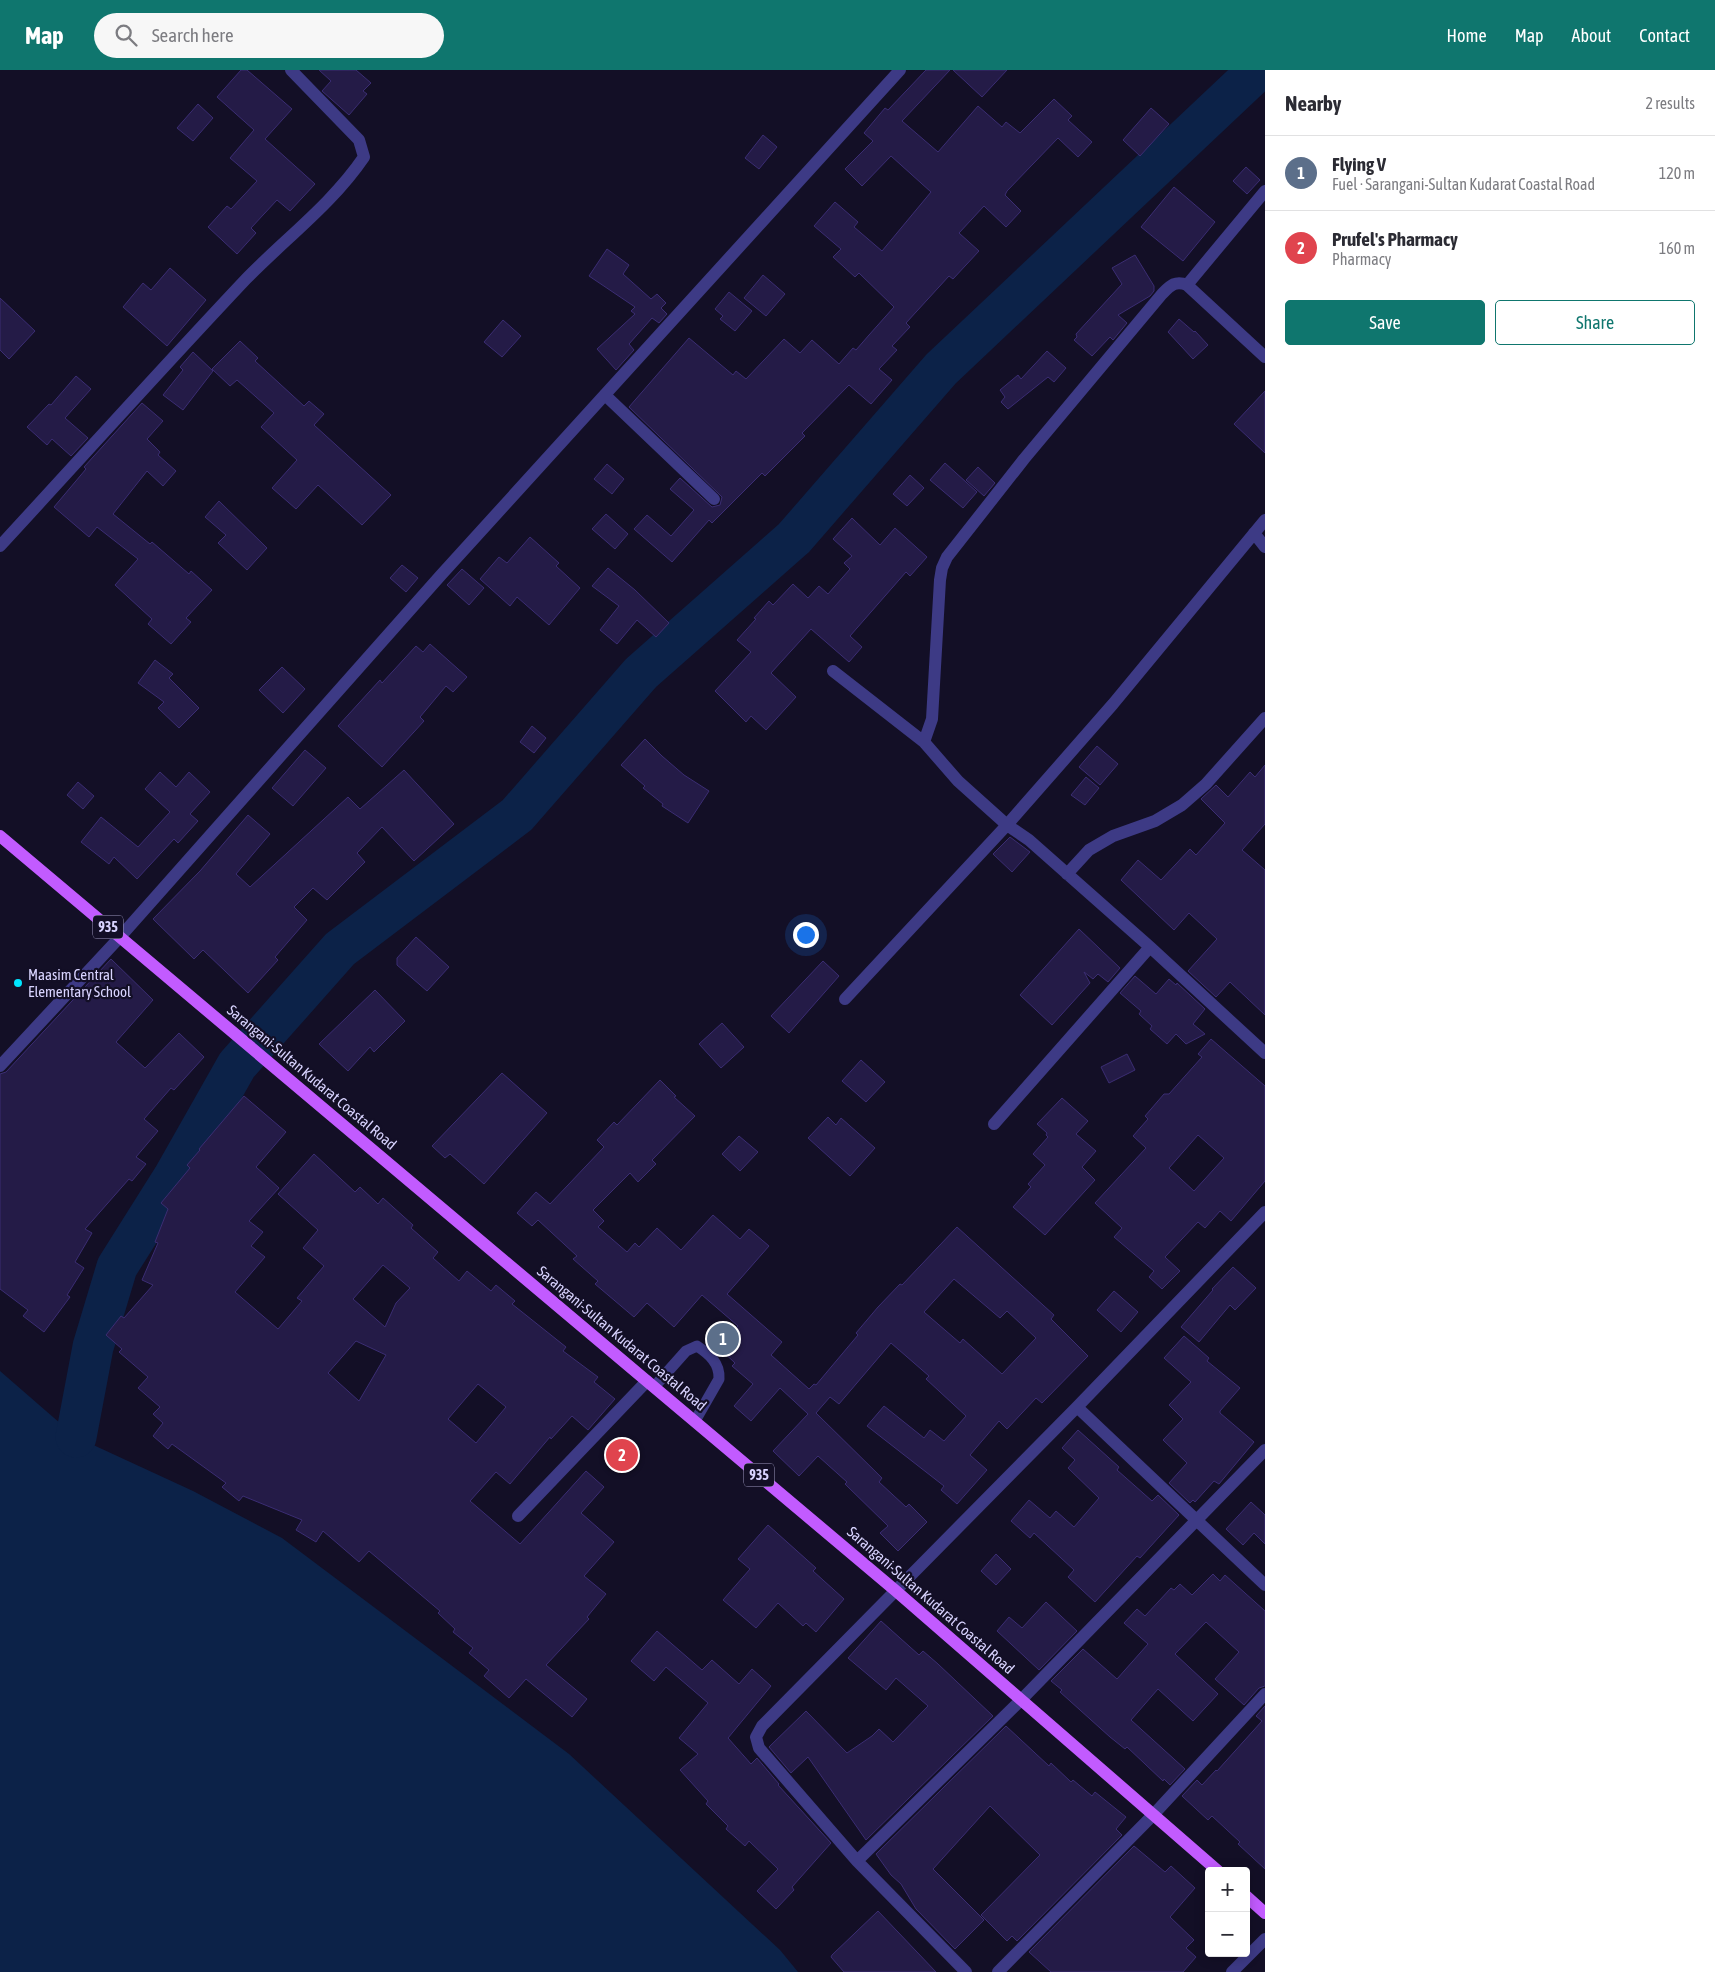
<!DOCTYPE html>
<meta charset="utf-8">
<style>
body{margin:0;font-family:"Asap Condensed",sans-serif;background:#f7f7f7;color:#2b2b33}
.controls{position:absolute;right:15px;bottom:15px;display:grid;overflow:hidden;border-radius:5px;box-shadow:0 2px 12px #0003}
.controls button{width:45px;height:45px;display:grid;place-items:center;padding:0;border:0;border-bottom:1px solid #e1e1e2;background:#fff;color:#2b2b33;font:25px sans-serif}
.you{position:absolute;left:805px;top:864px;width:18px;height:18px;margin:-12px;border:4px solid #fff;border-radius:50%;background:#1a73e8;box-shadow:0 0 0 8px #1a73e833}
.badge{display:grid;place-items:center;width:32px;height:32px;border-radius:50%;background:#0f766e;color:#fff;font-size:16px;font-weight:700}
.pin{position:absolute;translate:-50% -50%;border:2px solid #fff;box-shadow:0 1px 5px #0006}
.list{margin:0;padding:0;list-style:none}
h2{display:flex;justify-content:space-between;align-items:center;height:65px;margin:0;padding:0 20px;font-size:21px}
h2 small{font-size:16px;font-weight:400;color:#7c7c81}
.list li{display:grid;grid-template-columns:32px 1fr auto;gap:15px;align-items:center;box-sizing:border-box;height:75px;padding:0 20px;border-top:1px solid #e1e1e2}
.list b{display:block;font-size:19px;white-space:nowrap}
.list p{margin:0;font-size:16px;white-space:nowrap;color:#7c7c81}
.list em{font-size:16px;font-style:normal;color:#7c7c81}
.actions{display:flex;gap:10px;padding:15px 20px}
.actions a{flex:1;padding:11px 0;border:1px solid #0f766e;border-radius:5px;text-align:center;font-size:18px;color:#0f766e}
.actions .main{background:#0f766e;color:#fff}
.icon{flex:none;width:28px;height:28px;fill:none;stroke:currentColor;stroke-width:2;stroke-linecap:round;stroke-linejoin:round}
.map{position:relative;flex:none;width:1265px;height:1902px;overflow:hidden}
header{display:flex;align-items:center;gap:30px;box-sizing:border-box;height:70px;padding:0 25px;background:#0f766e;color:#fff}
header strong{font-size:24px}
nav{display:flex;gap:28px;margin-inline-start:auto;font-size:18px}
.search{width:350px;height:45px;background:#f7f7f7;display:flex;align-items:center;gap:12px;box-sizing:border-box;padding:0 18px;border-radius:28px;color:#7c7c81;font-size:19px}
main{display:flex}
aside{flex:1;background:#fff}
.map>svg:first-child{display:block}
.water{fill:#0c2248}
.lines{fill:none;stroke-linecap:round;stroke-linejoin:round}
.river{stroke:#0c2248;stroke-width:41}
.building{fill:#241b47;stroke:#3b2d73;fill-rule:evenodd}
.service{stroke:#3d3a85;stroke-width:11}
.minor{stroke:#3d3a85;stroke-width:12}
.tertiary{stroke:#3d3a85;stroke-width:12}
.primary{stroke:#c25bff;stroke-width:12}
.poi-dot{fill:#00e5ff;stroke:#130f26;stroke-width:2}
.labels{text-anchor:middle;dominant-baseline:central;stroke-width:4.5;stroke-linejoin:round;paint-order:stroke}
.shield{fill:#130f26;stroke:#9e99be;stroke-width:1}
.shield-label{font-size:14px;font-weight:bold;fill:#d9d4ff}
.poi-label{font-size:15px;fill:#d9d4ff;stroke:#130f26;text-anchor:start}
.street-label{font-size:15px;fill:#d9d4ff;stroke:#130f26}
</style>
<header>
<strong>Map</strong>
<div class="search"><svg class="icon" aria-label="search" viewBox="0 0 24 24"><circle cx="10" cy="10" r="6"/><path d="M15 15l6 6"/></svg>Search here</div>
<nav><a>Home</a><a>Map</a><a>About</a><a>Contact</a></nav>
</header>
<main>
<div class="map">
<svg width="1265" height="1902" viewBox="0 0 1265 1902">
<rect width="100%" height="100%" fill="#130f26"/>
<path class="water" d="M 0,1301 L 76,1367 L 193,1421 L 282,1468 L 569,1684 L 780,1880 L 798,1902 L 0,1902 Z"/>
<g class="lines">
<path class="river" d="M 76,1367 L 93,1277 L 117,1197 L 173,1108 L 237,995 L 340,879 L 517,745 L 641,603 L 794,468 L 941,299 L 1258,0"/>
</g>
<path class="building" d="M 241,0 L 247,0 L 292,39 L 265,69 L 315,114 L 290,141 L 277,130 L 251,158 L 256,163 L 237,184 L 208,157 L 227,136 L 231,139 L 257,111 L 230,88 L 254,60 L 217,27 Z
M 319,0 L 356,0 L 371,13 L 363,21 L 367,24 L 349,45 L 322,21 L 331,11 Z
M 926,0 L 950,0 L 902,51 L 938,82 L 978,36 L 1002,57 L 1006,52 L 1020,63 L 1054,29 L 1072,46 L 1068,50 L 1092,72 L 1078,87 L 1058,68 L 1007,121 L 1005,125 L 1021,141 L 1006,157 L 984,136 L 959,163 L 979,181 L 953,209 L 949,206 L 906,253 L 910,257 L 892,276 L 897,280 L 879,299 L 892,310 L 871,334 L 849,315 L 802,363 L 805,366 L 765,406 L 762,403 L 712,453 L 709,450 L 672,492 L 634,459 L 647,445 L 671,466 L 694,440 L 670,419 L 680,408 L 712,437 L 720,435 L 722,427 L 629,337 L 689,268 L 733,305 L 736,301 L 746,309 L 784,269 L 800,283 L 812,270 L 839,294 L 853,278 L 856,280 L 869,265 L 894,237 L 859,203 L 855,207 L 833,187 L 841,179 L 814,156 L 835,132 L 858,152 L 854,157 L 882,181 L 931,122 L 891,86 L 862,116 L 845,99 L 873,71 L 864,63 L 885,38 L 888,40 Z
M 953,0 L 1007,0 L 982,27 Z
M 198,34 L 213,48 L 193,71 L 177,58 Z
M 1151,38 L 1169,54 L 1140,86 L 1123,70 Z
M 763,65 L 777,77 L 759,99 L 745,88 Z
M 1246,97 L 1260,110 L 1247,124 L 1233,111 Z
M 1174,117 L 1215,152 L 1183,191 L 1141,157 Z
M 607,179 L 629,195 L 623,204 L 651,229 L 657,224 L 666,233 L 661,238 L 667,244 L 659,253 L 652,248 L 629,274 L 634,280 L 616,300 L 597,279 L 635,244 L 631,241 L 635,237 L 589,206 Z
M 1135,185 L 1154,216 L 1154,221 L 1150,226 L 1118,245 L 1127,253 L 1113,270 L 1110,267 L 1092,286 L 1074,270 L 1077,267 L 1076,264 L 1122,214 L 1112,198 Z
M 170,198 L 206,230 L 167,276 L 123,237 L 143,213 L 151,220 Z
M 763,205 L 785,224 L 766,246 L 744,228 Z
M 729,222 L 752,241 L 735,261 L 720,249 L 723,246 L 715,239 Z
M 0,228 L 35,261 L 9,289 L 0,280 Z
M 1179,249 L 1194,262 L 1195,261 L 1208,275 L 1193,289 L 1168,262 Z
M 503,250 L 521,266 L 502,287 L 484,272 Z
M 240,271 L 258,288 L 255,291 L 304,336 L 309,331 L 324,344 L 314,355 L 391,425 L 362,455 L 318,415 L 296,439 L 272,418 L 297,390 L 261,357 L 274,343 L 237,310 L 230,316 L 212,299 Z
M 1047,281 L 1066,298 L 1054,312 L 1048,307 L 1008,339 L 1001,332 L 1005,327 L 1000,320 L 1018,305 L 1021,309 Z
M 193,282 L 213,301 L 183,340 L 163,325 L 183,300 L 180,297 Z
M 76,306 L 91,319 L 65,348 L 88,368 L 71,386 L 52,369 L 47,375 L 27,357 L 49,334 L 51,335 Z
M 1265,321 L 1265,383 L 1234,354 Z
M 142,333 L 163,351 L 147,369 L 160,382 L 158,385 L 176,401 L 163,416 L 147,401 L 113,444 L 150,474 L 152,472 L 189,504 L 191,501 L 212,520 L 186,548 L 191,552 L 171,574 L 148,554 L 152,549 L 115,515 L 138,489 L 97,457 L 89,467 L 54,437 L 86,399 L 84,397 Z
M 945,393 L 977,422 L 963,438 L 930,410 Z
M 607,394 L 624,409 L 612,424 L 594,409 Z
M 978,397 L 995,413 L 984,426 L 966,410 Z
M 910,405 L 924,418 L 907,436 L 893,424 Z
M 219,431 L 267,478 L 247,500 L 218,473 L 226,465 L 205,447 Z
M 606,444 L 628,464 L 615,479 L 592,459 Z
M 852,448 L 880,475 L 895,458 L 927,487 L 910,506 L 906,502 L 850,566 L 862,577 L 849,592 L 811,559 L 771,603 L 796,627 L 766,660 L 751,646 L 746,652 L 715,621 L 751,582 L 737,570 L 756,549 L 754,548 L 769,531 L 773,535 L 793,514 L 808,528 L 819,516 L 828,524 L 850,499 L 844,493 L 852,486 L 833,469 Z
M 530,467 L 559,493 L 556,496 L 580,518 L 549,555 L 517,527 L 510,536 L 480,509 L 499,487 L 507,493 Z
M 402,495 L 418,508 L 406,522 L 390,508 Z
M 608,498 L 635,520 L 669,553 L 656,567 L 637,550 L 617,574 L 600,560 L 619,536 L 592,516 Z
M 462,499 L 484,518 L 469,535 L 447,515 Z
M 430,574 L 467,607 L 453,622 L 446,616 L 420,647 L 424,651 L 382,697 L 338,656 L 380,610 L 382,613 L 416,576 L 423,582 Z
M 155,590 L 173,604 L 169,608 L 199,638 L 179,658 L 158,638 L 164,632 L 138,613 Z
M 282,597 L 305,619 L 283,643 L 259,620 Z
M 532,656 L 546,668 L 534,683 L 520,672 Z
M 645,669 L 662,686 L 684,705 L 709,721 L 688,753 L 662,736 L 663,734 L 643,718 L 645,716 L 621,695 Z
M 1097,676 L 1118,694 L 1100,715 L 1079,697 Z
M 305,680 L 326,698 L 293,736 L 272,718 Z
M 1265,695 L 1265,754 L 1242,780 L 1265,800 L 1265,945 L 1230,912 L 1216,927 L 1188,901 L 1217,869 L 1189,843 L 1174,860 L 1121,810 L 1138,790 L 1161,810 L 1190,779 L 1196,785 L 1225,753 L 1201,729 L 1216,715 L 1228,727 L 1250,702 L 1255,707 Z
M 404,700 L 454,754 L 414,791 L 382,757 L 357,783 L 365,792 L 327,830 L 313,818 L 294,837 L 307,850 L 275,887 L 278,890 L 248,923 L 203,880 L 194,889 L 153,849 L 200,801 L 248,745 L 270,764 L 236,804 L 250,817 L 348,727 L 360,739 Z
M 160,702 L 176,717 L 189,702 L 210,722 L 190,744 L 198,751 L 178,773 L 174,769 L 137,809 L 114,787 L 109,794 L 81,772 L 101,747 L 138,777 L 170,742 L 145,719 Z
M 1086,707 L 1099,718 L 1085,735 L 1071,725 Z
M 78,712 L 94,726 L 83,739 L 67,725 Z
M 1010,767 L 1030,782 L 1012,802 L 993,784 Z
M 1079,859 L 1120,898 L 1108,912 L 1098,904 L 1093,909 L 1084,902 L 1090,913 L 1052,955 L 1020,925 Z
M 416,867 L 449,897 L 427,921 L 397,895 L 397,888 Z
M 111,889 L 153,930 L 116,972 L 145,998 L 179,963 L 204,987 L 174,1020 L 171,1018 L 144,1049 L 158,1061 L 136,1087 L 146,1094 L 132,1111 L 129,1109 L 85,1159 L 92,1163 L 75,1192 L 84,1198 L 67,1225 L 70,1227 L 44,1262 L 23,1246 L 28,1240 L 0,1219 L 0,1004 L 6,1002 Z
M 823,891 L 839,906 L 789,963 L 771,946 Z
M 1135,906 L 1156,924 L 1169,909 L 1176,915 L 1177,913 L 1205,939 L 1193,954 L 1205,964 L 1186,974 L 1176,964 L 1167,974 L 1150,959 L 1152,956 L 1139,944 L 1141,941 L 1120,923 Z
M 375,920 L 405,951 L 374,982 L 370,977 L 348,1001 L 319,974 Z
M 722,953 L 744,977 L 721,998 L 699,974 Z
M 1211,969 L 1265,1016 L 1265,1111 L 1231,1151 L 1220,1141 L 1205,1158 L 1198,1152 L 1165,1187 L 1180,1201 L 1162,1219 L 1149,1207 L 1154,1201 L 1114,1167 L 1122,1158 L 1095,1133 L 1146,1078 L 1133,1066 L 1148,1049 L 1145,1046 L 1164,1024 L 1169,1024 L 1202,987 L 1198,984 ZM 1198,1065 L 1224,1088 L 1194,1121 L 1169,1098 Z
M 1127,984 L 1135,1000 L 1109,1013 L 1101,997 Z
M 861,990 L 885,1012 L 866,1032 L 842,1011 Z
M 502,1003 L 547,1043 L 484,1114 L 450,1084 L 445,1088 L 432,1076 Z
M 660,1010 L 676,1026 L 674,1027 L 695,1046 L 652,1090 L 656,1094 L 638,1112 L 630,1103 L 593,1140 L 604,1151 L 598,1157 L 627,1182 L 635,1173 L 639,1177 L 657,1158 L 681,1180 L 713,1145 L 740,1169 L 749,1159 L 769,1176 L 727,1224 L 782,1272 L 771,1285 L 809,1319 L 814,1314 L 816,1315 L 858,1265 L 856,1263 L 878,1237 L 900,1214 L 902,1215 L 957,1157 L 1054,1245 L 1051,1249 L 1088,1286 L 1042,1333 L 1036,1328 L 1007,1359 L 999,1351 L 970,1385 L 987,1400 L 957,1434 L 941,1420 L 944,1416 L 867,1356 L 884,1336 L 924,1368 L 930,1360 L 944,1371 L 966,1346 L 926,1309 L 929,1306 L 891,1273 L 839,1334 L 830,1327 L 816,1343 L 882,1408 L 879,1412 L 906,1437 L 909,1434 L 927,1452 L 898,1481 L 880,1463 L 888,1456 L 845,1414 L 847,1412 L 818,1386 L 799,1406 L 773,1381 L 808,1344 L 780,1318 L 751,1351 L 734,1336 L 753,1314 L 732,1296 L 735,1293 L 719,1278 L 738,1256 L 702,1225 L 674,1257 L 647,1233 L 634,1247 L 595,1214 L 598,1211 L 573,1189 L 577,1186 L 538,1150 L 532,1156 L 517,1143 L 536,1122 L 550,1134 L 604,1077 L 597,1070 L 614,1052 L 617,1055 ZM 954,1209 L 1000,1248 L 1007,1241 L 1036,1268 L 1002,1304 L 963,1269 L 960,1273 L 924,1242 Z
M 244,1026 L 286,1062 L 256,1097 L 279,1118 L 249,1151 L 263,1162 L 251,1176 L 265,1187 L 235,1222 L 278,1259 L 302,1231 L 297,1228 L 324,1196 L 303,1178 L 318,1160 L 278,1124 L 314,1084 L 355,1122 L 360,1117 L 378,1134 L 383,1128 L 413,1155 L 411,1158 L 438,1182 L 433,1188 L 459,1211 L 467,1201 L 491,1221 L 496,1215 L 515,1231 L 512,1234 L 566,1277 L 563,1281 L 598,1307 L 594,1312 L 615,1329 L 588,1360 L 572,1346 L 551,1369 L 550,1367 L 510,1414 L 496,1402 L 470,1431 L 520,1474 L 586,1401 L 604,1417 L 581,1443 L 614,1472 L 584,1506 L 606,1524 L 587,1547 L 589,1549 L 546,1595 L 587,1629 L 572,1647 L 526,1609 L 509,1628 L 484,1606 L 489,1600 L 469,1583 L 473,1578 L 453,1562 L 455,1559 L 438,1543 L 440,1541 L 369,1481 L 359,1492 L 323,1461 L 316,1472 L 296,1460 L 302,1450 L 243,1426 L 239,1431 L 222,1417 L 226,1413 L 172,1374 L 168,1379 L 153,1366 L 163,1353 L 153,1344 L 160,1337 L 138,1318 L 148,1307 L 119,1282 L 122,1279 L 106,1265 L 121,1246 L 124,1248 L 153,1215 L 142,1210 L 158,1173 L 155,1172 L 168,1139 L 161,1133 L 190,1098 L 187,1095 L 200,1080 L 199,1079 ZM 383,1195 L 410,1218 L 396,1233 L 385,1257 L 353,1229 ZM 356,1271 L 386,1285 L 359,1331 L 328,1303 ZM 478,1314 L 506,1337 L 476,1373 L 448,1349 Z
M 1062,1028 L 1088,1051 L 1076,1064 L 1096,1081 L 1082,1097 L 1095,1110 L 1045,1165 L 1013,1137 L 1031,1117 L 1028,1114 L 1045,1095 L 1033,1084 L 1048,1067 L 1046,1065 L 1047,1063 L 1037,1054 Z
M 828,1047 L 836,1055 L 841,1048 L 875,1078 L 850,1106 L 808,1068 Z
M 739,1066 L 758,1082 L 740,1101 L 722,1084 Z
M 1233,1197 L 1256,1218 L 1235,1240 L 1230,1235 L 1199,1272 L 1181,1257 L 1213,1220 L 1212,1219 Z
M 1114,1221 L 1138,1242 L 1121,1262 L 1097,1240 Z
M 1184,1266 L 1209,1288 L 1207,1291 L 1240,1318 L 1220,1341 L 1220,1343 L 1254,1372 L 1219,1414 L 1214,1411 L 1195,1432 L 1193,1430 L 1190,1433 L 1169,1413 L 1187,1393 L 1163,1370 L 1183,1349 L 1169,1335 L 1191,1312 L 1164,1288 Z
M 1078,1360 L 1119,1397 L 1117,1400 L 1152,1431 L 1158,1425 L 1179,1445 L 1140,1488 L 1137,1486 L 1095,1532 L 1068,1507 L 1074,1500 L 1034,1463 L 1030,1468 L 1011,1451 L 1029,1430 L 1050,1448 L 1056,1441 L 1074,1457 L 1099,1428 L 1068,1398 L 1075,1390 L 1062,1378 Z
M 1251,1432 L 1265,1445 L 1265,1474 L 1254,1463 L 1243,1475 L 1226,1459 Z
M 768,1455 L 816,1498 L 813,1501 L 844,1529 L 816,1562 L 806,1553 L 803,1556 L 778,1533 L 756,1558 L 723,1530 L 750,1499 L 738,1489 Z
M 996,1484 L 1011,1499 L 996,1515 L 981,1501 Z
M 1213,1504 L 1220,1511 L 1225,1505 L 1265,1541 L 1265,1616 L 1259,1618 L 1244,1635 L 1215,1609 L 1239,1582 L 1206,1552 L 1175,1584 L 1218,1624 L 1193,1651 L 1158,1619 L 1131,1650 L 1185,1699 L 1170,1715 L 1164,1709 L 1163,1711 L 1127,1677 L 1125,1679 L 1110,1667 L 1060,1622 L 1062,1620 L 1051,1611 L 1083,1579 L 1117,1609 L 1148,1574 L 1124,1553 L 1137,1539 L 1145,1546 L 1171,1518 L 1174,1520 L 1180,1514 L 1192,1525 Z
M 1046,1532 L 1077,1561 L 1039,1600 L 997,1561 L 1009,1547 L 1022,1558 Z
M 881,1551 L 919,1585 L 923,1581 L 938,1594 L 993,1646 L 866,1770 L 808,1687 L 791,1703 L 769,1677 L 806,1641 L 847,1683 L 872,1666 L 879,1659 L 893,1672 L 928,1636 L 896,1608 L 886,1620 L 848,1588 Z
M 657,1561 L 702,1600 L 712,1590 L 739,1614 L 752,1599 L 771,1616 L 728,1668 L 751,1694 L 757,1688 L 779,1714 L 778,1715 L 831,1773 L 792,1817 L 794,1820 L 776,1839 L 757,1821 L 778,1799 L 749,1771 L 745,1776 L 726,1759 L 728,1756 L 706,1734 L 708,1731 L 680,1700 L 698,1684 L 679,1668 L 708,1633 L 666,1597 L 654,1611 L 631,1591 Z
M 1265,1636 L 1265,1799 L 1238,1774 L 1240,1772 L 1212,1746 L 1208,1750 L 1182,1726 L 1197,1710 L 1202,1715 L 1216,1700 L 1217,1701 L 1262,1651 L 1256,1646 Z
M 1006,1656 L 1049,1696 L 1051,1693 L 1071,1712 L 1073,1710 L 1092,1726 L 1095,1722 L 1126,1747 L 1116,1759 L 1122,1765 L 1017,1871 L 1012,1866 L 1007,1871 L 981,1845 L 1040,1785 L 990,1736 L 933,1799 L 984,1850 L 955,1879 L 916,1839 L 901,1814 L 891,1805 L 876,1784 Z
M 1134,1776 L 1165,1802 L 1171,1796 L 1195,1818 L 1170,1847 L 1194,1870 L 1186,1878 L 1196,1887 L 1183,1902 L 1051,1902 L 1029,1882 Z
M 878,1841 L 936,1902 L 844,1902 L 831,1887 L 832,1885 Z"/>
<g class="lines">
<path class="service" d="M 654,1317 L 686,1281 L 697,1276 C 709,1284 720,1293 719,1309 L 695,1351"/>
<path class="minor" d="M 1187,215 L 1265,121
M 605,325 L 714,429
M 1265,450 L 1113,634 L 1007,755 L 1029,770 L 1150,877 L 1265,983
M 1254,463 L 1265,477
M 0,476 C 82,387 163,297 246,209 C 286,168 332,134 364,87 L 359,70 L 291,0
M 833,601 L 924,672 L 958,711 L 1007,755 L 845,929
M 924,672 L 932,649 L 940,510 L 942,498 L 947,487 L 1024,389 L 1162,224 C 1170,216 1175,210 1187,215 L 1265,287
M 1067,804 L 1089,780 L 1113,766 L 1155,751 L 1182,735 L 1206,714 L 1265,648
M 0,996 L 120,867
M 994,1054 L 1150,877
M 1077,1337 L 1265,1515
M 518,1446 L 647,1311
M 857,1791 L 1022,1629 L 1265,1380
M 966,1902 L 857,1791 L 759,1678 L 756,1667 L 762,1656 L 1077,1337 L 1265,1142
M 998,1902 L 1154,1744 L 1265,1624
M 1232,1902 L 1265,1869"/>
<path class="tertiary" d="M 120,867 L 441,505 L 900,0"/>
<path class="primary" d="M 0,766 L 896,1521 L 1218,1801
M 1246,1826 L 1265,1843"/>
</g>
<circle class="poi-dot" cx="18" cy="913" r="5"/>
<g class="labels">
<g class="shield">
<rect x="93" y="845.5" width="30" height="23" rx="4"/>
<rect x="744" y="1393.5" width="30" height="23" rx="4"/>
</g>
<g class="shield-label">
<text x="108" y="857">935</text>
<text x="759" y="1405">935</text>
</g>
<g class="poi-label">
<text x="28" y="904">Maasim Central<tspan x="28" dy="17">Elementary School</tspan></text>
</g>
<g class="street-label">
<text transform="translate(312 1007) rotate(40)">Sarangani-Sultan Kudarat Coastal Road</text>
<text transform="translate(622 1268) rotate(40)">Sarangani-Sultan Kudarat Coastal Road</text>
<text transform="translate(931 1530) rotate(41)">Sarangani-Sultan Kudarat Coastal Road</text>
</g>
</g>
</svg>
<div class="controls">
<button>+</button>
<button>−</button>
</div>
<div class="you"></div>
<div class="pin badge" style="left:723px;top:1269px;background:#5c6f8a">1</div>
<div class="pin badge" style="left:622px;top:1385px;background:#e0444e">2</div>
</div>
<aside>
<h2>Nearby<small>2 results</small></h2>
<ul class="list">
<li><span class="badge" style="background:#5c6f8a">1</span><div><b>Flying V</b><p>Fuel · Sarangani-Sultan Kudarat Coastal Road</p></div><em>120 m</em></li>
<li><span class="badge" style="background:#e0444e">2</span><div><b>Prufel's Pharmacy</b><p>Pharmacy</p></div><em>160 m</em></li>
</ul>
<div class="actions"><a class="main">Save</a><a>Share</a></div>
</aside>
</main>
